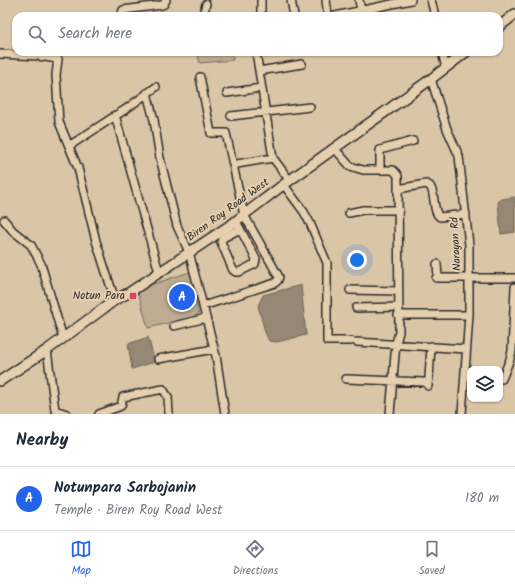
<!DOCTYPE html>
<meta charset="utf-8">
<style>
body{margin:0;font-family:Kalam,sans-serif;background:#f6f6f7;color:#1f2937}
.controls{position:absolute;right:12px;bottom:12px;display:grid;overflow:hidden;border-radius:8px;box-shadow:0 1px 3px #0004}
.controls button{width:36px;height:36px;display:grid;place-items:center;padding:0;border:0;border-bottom:1px solid #e0e1e3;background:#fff;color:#1f2937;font:20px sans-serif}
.you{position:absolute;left:357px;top:260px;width:14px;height:14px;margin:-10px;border:3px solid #fff;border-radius:50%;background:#1a73e8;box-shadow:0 0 0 6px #1a73e833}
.badge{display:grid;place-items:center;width:26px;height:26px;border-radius:50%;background:#2563eb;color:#fff;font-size:13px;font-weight:700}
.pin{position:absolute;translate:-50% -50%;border:2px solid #fff;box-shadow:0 1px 4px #0006}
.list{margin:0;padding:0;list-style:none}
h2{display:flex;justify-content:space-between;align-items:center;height:52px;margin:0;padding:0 16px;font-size:17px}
h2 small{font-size:13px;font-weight:400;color:#747a83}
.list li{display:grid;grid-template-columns:26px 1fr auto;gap:12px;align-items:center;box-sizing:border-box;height:64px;padding:0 16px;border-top:1px solid #e0e1e3}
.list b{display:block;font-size:15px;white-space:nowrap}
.list p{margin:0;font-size:13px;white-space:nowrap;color:#747a83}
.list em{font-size:13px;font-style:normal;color:#747a83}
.icon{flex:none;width:22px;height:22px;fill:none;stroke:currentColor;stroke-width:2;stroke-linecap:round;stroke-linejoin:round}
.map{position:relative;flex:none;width:515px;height:414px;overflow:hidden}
.search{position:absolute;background:#fff;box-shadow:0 1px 3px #0004;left:12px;right:12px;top:12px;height:44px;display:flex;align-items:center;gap:10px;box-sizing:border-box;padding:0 14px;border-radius:12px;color:#747a83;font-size:15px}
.sheet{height:116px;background:#fff}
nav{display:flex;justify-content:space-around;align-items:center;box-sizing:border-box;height:56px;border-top:1px solid #e0e1e3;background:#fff;font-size:11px;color:#747a83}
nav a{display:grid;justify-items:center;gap:2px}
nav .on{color:#2563eb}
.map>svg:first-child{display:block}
.green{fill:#bdab92;stroke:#746b5e}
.water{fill:#958875;stroke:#6b6357}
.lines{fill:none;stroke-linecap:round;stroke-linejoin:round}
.street-casing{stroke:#2b2b2b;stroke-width:10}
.secondary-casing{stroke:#2b2b2b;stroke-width:12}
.street{stroke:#e6cfaf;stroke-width:7}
.secondary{stroke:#e6cfaf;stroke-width:9}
.poi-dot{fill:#d1495b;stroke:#e6cfaf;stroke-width:1.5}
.labels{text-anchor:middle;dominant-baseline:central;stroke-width:4;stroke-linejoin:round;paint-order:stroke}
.street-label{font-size:11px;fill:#2b2b2b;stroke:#e6cfaf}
.poi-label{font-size:11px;fill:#2b2b2b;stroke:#e6cfaf;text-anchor:end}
</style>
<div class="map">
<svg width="515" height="414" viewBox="0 0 515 414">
<rect width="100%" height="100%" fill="#dbc5a7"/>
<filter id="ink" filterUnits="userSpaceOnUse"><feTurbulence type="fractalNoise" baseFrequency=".025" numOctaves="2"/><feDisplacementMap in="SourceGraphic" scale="8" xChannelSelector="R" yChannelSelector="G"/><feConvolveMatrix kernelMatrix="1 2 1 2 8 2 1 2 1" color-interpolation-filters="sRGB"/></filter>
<g filter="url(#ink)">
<path class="green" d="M 197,52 L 230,52 L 233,57 L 233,60 L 200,63 Z
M 190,272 L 199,316 L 148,328 L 138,292 L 144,287 Z"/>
<path class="water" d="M 515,197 L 515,232 L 501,234 L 498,202 L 502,199 Z
M 301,285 L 306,335 L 277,342 L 269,341 L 265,332 L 258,306 L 263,295 Z
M 148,337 L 155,362 L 132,369 L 128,344 Z"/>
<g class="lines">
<defs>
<path id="street" d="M 261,0 L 261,16
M 291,0 L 294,16
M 326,0 L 328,16
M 359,0 L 361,11
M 431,0 L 435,16
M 121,16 L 123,10 L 162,5 L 164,4 L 166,0
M 203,16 L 206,4
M 335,16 L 411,0
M 256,52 L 273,158 L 290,181
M 442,52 L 446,68
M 0,54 L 38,56 L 58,59 L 56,75 L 59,122 L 78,168 L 96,241 L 115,300
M 259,71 L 302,64
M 200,77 L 211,133 L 226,133 L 244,215 L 279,277 L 278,280 L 275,283 L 203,306
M 431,79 L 447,129 L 459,156 L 469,245 L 469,315 L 462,414
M 147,93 L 154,120 L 160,158 L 177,226 L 189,252 L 216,356 L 225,414
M 227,93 L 261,88
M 115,115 L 159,272
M 231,116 L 310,107
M 69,146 L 126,109 L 156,87
M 334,148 L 350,166 L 363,170 L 393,170 L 396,173 L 398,176 L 399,332 L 396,343 L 390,414
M 237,164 L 273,158
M 380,170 L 380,150 L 413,141
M 284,185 L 304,212 L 310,223 L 327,263 L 327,341 L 351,341
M 398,189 L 426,184 L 430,186 C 436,195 432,212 440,217 L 466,214
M 349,213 L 363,210 L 399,210
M 4,220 L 13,231 L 31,245 L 41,264 L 63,338
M 236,221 L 238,225 L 256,259 L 255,264 L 239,272 L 236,272 L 233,270 L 221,242 L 223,238 L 240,229
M 437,264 L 438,278
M 436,278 L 515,278
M 350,290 L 399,291
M 356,308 L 399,307
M 398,315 L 469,315
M 174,326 L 206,318
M 357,342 L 466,349
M 47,350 L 55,410 L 67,414
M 158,359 L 214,349
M 346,379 L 423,382 L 428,383 L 428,386
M 502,379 L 510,359 L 512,351 L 515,287
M 428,383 L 429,378 L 431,346
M 99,414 L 121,406 L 123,397 L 163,389 L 168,397 L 169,414"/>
<path id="secondary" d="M 499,27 L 515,14
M 0,381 L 47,350 L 115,300 L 130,292 L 232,224 L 279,188 L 431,79 L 466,52"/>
</defs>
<use href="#street" class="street-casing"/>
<use href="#secondary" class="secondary-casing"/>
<use href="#street" class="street"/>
<use href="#secondary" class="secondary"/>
</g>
</g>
<rect class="poi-dot" x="129" y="292" width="8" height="8" rx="2"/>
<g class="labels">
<g class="street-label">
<text transform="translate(228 210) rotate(-36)">Biren Roy Road West</text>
<text transform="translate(456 244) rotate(-93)">Narayan Rd</text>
</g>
<g class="poi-label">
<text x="125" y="296">Notun Para</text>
</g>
</g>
</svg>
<div class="controls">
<button><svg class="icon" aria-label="layers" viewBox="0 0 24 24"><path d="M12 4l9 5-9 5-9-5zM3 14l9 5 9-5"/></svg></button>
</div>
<div class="you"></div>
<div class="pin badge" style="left:182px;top:297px">A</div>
<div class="search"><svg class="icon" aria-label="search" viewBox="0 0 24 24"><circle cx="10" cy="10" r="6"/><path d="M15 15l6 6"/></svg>Search here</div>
</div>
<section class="sheet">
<h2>Nearby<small></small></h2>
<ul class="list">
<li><span class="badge">A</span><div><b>Notunpara Sarbojanin</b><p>Temple · Biren Roy Road West</p></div><em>180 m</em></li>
</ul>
</section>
<nav>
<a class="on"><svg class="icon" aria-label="map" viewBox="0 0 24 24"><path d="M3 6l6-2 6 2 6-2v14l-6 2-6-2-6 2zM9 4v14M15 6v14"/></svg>Map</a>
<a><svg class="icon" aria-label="directions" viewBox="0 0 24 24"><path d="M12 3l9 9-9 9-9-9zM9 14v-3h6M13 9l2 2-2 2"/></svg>Directions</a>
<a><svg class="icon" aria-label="saved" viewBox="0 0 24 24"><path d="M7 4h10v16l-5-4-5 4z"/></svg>Saved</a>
</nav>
